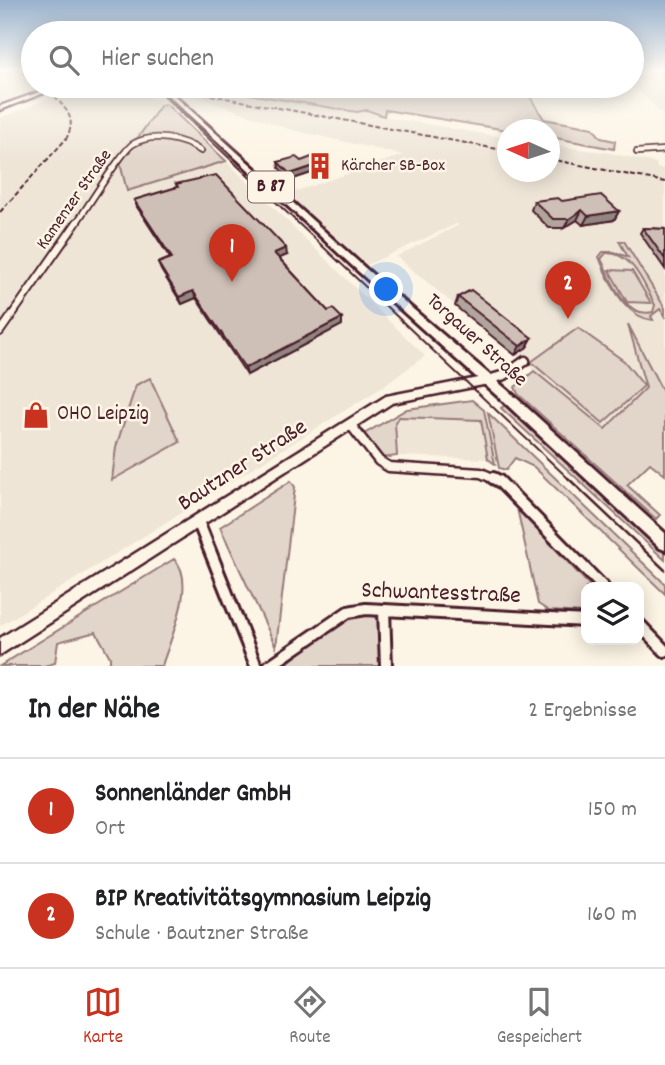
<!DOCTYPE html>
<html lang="de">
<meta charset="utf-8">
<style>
body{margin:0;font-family:Dekko,sans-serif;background:#f6f6f6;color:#202124}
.controls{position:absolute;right:21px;bottom:21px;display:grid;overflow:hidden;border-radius:14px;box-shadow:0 4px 18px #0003}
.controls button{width:63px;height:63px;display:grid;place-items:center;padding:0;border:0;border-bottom:2px solid #e0e0e0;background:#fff;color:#202124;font:35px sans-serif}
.compass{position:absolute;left:497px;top:119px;width:63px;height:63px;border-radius:50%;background:#fff;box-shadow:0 4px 18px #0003;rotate:273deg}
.you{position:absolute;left:387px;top:290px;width:24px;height:24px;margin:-18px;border:5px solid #fff;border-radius:50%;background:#1a73e8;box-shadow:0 0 0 10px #1a73e833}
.badge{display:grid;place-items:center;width:46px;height:46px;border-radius:50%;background:#c8321e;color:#fff;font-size:23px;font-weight:700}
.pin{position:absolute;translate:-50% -58px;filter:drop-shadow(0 2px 4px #0008)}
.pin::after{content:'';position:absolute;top:37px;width:24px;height:21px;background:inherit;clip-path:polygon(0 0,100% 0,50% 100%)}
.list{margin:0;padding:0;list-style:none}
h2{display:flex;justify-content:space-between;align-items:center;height:91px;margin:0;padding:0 28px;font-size:30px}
h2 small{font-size:23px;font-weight:400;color:#757577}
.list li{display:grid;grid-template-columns:46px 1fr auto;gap:21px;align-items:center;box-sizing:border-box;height:105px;padding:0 28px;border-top:2px solid #e0e0e0}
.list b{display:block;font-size:26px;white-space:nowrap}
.list p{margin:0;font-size:23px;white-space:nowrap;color:#757577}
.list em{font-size:23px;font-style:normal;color:#757577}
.icon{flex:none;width:38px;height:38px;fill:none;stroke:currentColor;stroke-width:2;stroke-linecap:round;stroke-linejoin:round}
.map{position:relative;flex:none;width:665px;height:666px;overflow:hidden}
.search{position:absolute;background:#fff;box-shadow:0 4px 18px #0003;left:21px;right:21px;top:21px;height:77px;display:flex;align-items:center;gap:18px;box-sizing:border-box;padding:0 24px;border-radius:38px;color:#757577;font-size:26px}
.sheet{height:301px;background:#fff}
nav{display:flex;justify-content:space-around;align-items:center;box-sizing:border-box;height:98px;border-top:2px solid #e0e0e0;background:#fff;font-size:19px;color:#757577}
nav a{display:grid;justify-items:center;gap:4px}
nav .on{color:#c8321e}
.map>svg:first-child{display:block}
.built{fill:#eee5d7}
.green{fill:#e2d5ca;stroke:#967a7a;stroke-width:2;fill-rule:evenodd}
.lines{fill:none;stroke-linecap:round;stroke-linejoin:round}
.minor-far3-casing{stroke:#4a1f2b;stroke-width:8}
.minor-far2-casing{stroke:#4a1f2b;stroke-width:10}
.minor-far1-casing{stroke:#4a1f2b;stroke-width:13}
.minor-casing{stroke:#4a1f2b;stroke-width:16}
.secondary-casing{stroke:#4a1f2b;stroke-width:5}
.primary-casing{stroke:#4a1f2b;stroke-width:6}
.minor-far3{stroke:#fcf5e5;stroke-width:4.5}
.minor-far2{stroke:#fcf5e5;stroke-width:6}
.minor-far1{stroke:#fcf5e5;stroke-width:8}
.minor{stroke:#fcf5e5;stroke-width:10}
.secondary{fill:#fcf5e5;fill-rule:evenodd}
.primary{fill:#fcf5e5;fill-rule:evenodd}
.tram-far1{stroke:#4a1f2b;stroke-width:2}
.tram{stroke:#4a1f2b;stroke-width:2.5}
.rail{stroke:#4a1f2b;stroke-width:2;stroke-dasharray:5 2.5;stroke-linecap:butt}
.secondary-bridge-casing{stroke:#4a1f2b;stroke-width:8;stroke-linecap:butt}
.secondary-bridge{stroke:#fcf5e5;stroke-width:5}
.wall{fill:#b2a59d;stroke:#4a1f2b;stroke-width:2}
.shaded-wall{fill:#918680;stroke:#4a1f2b;stroke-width:2}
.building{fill:#cfc0b7;stroke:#4a1f2b;stroke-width:2}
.labels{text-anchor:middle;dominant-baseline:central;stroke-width:5;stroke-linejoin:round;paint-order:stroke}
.far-poi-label{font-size:18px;fill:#4a1f2b;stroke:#fcf5e5;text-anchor:start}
.far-street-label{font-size:18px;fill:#4a1f2b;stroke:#fcf5e5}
.shield{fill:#fcf5e5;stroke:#7f5f63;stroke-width:2}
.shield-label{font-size:19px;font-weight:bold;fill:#4a1f2b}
.street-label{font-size:21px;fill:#4a1f2b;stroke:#fcf5e5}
.poi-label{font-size:21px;fill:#4a1f2b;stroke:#fcf5e5;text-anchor:start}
.near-street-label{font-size:24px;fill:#4a1f2b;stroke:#fcf5e5}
</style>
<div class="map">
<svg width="665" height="666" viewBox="0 0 665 666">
<rect width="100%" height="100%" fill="#fcf5e5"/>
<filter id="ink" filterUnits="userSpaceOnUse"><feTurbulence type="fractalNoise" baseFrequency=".0143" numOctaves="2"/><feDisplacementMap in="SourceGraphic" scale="14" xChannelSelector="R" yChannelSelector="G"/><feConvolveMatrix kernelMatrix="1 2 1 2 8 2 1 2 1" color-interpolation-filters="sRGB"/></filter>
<g filter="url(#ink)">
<path class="built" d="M 0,70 L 4,70 L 41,88 L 0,103 Z
M 632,70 L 665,70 L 665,117 L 632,84 Z
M 82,86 L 126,92 L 157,100 L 161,105 L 120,163 L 127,191 L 226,161 L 425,356 L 381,388 L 0,626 L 0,118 Z
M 148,86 L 214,86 L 385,110 L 384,116 L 392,118 L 507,138 L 508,172 L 550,172 L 550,145 L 610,153 L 656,163 L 657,168 L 665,169 L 665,396 L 629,329 L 646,388 L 605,430 L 398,258 L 397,256 L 459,225 L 456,224 L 367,265 L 288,194 L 403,155 L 289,129 L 186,93 Z
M 399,417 L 481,420 L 489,457 L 488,459 L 397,456 L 395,422 Z"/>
<path class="green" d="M 200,86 L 523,86 L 544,119 L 593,128 L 601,138 L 615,141 L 614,149 L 550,137 L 550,130 L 507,130 L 385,110 L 384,116 L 367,110 L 357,112 Z
M 166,104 L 226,161 L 127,191 L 120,163 L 161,105 Z
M 619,241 L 624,241 L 665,308 L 665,317 L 660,309 L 651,316 L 653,320 C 625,318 608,281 599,257 L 603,252 L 614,252 L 628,257 ZM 606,253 C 633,252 644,285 655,305 L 653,312 C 624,319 612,280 601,259 Z
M 609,270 L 632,271 L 651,303 L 627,302 Z
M 628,324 L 665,396 L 665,475 L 650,463 L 627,485 L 660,515 L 656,519 L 518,394 L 515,387 L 534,371 L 605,429 L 646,388 Z
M 578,328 L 624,361 L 644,386 L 603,423 L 531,362 Z
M 150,378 L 180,442 L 112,480 L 116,447 L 136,385 Z
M 472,400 L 484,410 L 495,464 L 488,459 L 481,420 L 399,417 L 395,422 L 397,456 L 383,458 L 364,434 L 407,409 Z
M 506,404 L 665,550 L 665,560 L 501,408 Z
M 488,413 L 665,584 L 665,594 L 534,467 L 515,458 L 506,470 L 499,468 Z
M 291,481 L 295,487 L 276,647 L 220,527 Z
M 517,508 L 591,587 L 586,587 L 586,613 L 549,611 L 538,604 Z
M 174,559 C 198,581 170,639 162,666 L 110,666 L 110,657 L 96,632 L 58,642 L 55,663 L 44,666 L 0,666 Z
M 362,613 L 374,614 L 380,623 L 381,666 L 284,666 L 333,625 Z"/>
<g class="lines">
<defs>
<path id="minor-far3" d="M 637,152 L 665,150
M 76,224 C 85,210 123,150 133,144 C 153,132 183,139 201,151"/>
<path id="minor-far2" d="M 0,332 L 77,222"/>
<path id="minor-far1" d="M 488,380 L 505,375 L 525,361
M 350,424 L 379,461 L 389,467 L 481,473 L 497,480"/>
<path id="minor" d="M 493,478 L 499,481 L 603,587
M 198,521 L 256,666
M 384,610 L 386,666
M 639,624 L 665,651
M 269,666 L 348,612 L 366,609 L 586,621"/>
<path id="secondary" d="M 58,86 L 65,86 L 52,90 L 50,89 Z
M 45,90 L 49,91 L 0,110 L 0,106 Z
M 488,376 L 492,377 L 493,380 L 492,383 L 488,384 L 392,403 L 0,655 L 0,638 L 386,396 Z"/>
<path id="primary" d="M 158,86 L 164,86 L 365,268 L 512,394 L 665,533 L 665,550 L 660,548 L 504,402 L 359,272 Z"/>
</defs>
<use href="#minor-far3" class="minor-far3-casing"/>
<use href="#minor-far2" class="minor-far2-casing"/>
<use href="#minor-far1" class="minor-far1-casing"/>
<use href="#minor" class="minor-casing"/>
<use href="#secondary" class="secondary-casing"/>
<use href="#primary" class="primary-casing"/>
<use href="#minor-far3" class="minor-far3"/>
<use href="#minor-far2" class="minor-far2"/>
<use href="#minor-far1" class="minor-far1"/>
<use href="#minor" class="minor"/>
<use href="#secondary" class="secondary"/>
<use href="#primary" class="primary"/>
<path class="tram-far1" d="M 153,86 L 570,480"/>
<path class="tram" d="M 568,478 L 665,570"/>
<path class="rail" d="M 14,70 L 33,77
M 167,87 L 508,151
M 550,159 L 665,182
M 0,212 L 66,139 C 78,117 65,109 51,92"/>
<defs>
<path id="secondary-bridge" d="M 47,91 L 52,89"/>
</defs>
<use href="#secondary-bridge" class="secondary-bridge-casing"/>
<use href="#secondary-bridge" class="secondary-bridge"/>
</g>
<path class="wall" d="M 301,161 L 326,162 L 326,168 L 290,180 L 279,168 L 278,162 Z
M 176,184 L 287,255 L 279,258 L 328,311 L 342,318 L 342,325 L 247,375 L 196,298 L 182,304 L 161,270 L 158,263 L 170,258 L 137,207 L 134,200 L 177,187 Z
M 534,201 L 562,201 L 619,211 L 614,220 L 583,225 L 577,220 L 564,228 L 549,228 L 531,210 Z
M 643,228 L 665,229 L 665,269 L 640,233 Z
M 458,297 L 532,338 L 527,347 L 515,355 L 455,306 Z"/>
<path class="shaded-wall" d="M 326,162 L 326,168 L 290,180 L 290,174 Z
M 582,210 L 577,220 L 564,228 L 569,219 Z
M 619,211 L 614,220 L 583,225 L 588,216 Z
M 286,248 L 287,255 L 275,260 L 274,253 Z
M 193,291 L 196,298 L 182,304 L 179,297 Z
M 342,318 L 342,325 L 247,375 L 245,368 Z
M 532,338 L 527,347 L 515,355 L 520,346 Z"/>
<path class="building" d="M 317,155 L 326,162 L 290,174 L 278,162 L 296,157 L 301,161 Z
M 216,175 L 286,248 L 274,253 L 328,311 L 333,309 L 342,318 L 245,368 L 193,291 L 179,297 L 158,263 L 172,258 L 134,200 L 178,187 L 176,184 Z
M 601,195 L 619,211 L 588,216 L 582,210 L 569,219 L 553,219 L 534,201 L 558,198 L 562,201 Z
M 643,228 L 665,229 L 665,259 Z
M 471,290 L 532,338 L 520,346 L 458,297 Z"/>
</g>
<linearGradient id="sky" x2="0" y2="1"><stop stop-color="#98b1cd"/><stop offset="0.43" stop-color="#fefaf3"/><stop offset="1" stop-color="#fefaf3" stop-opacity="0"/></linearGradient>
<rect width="665" height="163" fill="url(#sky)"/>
<defs>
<symbol id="building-bare" viewBox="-9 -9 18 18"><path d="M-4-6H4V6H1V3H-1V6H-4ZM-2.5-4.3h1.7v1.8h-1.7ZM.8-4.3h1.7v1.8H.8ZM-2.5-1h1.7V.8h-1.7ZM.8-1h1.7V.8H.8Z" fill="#c8321e" stroke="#fcf5e5" stroke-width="2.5" paint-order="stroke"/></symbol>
<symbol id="shop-bare" viewBox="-9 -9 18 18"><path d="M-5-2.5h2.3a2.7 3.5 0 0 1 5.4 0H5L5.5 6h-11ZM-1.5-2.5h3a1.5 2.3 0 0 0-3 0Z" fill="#c8321e" stroke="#fcf5e5" stroke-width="2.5" paint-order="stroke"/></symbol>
</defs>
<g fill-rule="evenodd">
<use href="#building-bare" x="301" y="147" width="38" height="38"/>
<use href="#shop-bare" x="17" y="396" width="38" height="38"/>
</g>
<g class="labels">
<g class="far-poi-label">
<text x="341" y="166">Kärcher SB-Box</text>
</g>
<g class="far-street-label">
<text transform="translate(75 200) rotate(-55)">Kamenzer Straße</text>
</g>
<rect class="shield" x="248" y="171.5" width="46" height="31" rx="5"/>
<g class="shield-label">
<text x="271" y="187">B 87</text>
</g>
<g class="street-label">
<text transform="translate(476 341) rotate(42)">Torgauer Straße</text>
</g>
<g class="poi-label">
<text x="57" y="415">OHO Leipzig</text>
</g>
<g class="near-street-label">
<text transform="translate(243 466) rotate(-33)">Bautzner Straße</text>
<text transform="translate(441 594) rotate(2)">Schwantesstraße</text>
</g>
</g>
</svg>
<div class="controls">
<button><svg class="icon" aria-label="layers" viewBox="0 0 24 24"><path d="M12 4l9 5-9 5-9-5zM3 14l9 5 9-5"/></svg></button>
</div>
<svg class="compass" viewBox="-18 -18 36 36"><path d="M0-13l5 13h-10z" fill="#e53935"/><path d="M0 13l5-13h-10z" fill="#757577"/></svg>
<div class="you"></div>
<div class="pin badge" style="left:232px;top:282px">1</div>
<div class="pin badge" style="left:568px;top:319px">2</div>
<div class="search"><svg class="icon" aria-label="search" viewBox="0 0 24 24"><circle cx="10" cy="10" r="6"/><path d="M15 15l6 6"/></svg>Hier suchen</div>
</div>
<section class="sheet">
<h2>In der Nähe<small>2 Ergebnisse</small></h2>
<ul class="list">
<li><span class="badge">1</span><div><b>Sonnenländer GmbH</b><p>Ort</p></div><em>150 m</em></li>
<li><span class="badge">2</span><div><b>BIP Kreativitätsgymnasium Leipzig</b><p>Schule · Bautzner Straße</p></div><em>160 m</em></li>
</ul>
</section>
<nav>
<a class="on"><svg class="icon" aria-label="map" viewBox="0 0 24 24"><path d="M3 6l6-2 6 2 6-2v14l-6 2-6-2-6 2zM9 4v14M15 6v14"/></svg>Karte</a>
<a><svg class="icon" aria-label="directions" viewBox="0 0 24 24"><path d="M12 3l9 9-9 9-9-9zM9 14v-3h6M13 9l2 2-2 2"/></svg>Route</a>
<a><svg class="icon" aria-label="saved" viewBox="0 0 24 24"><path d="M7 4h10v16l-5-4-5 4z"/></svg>Gespeichert</a>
</nav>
